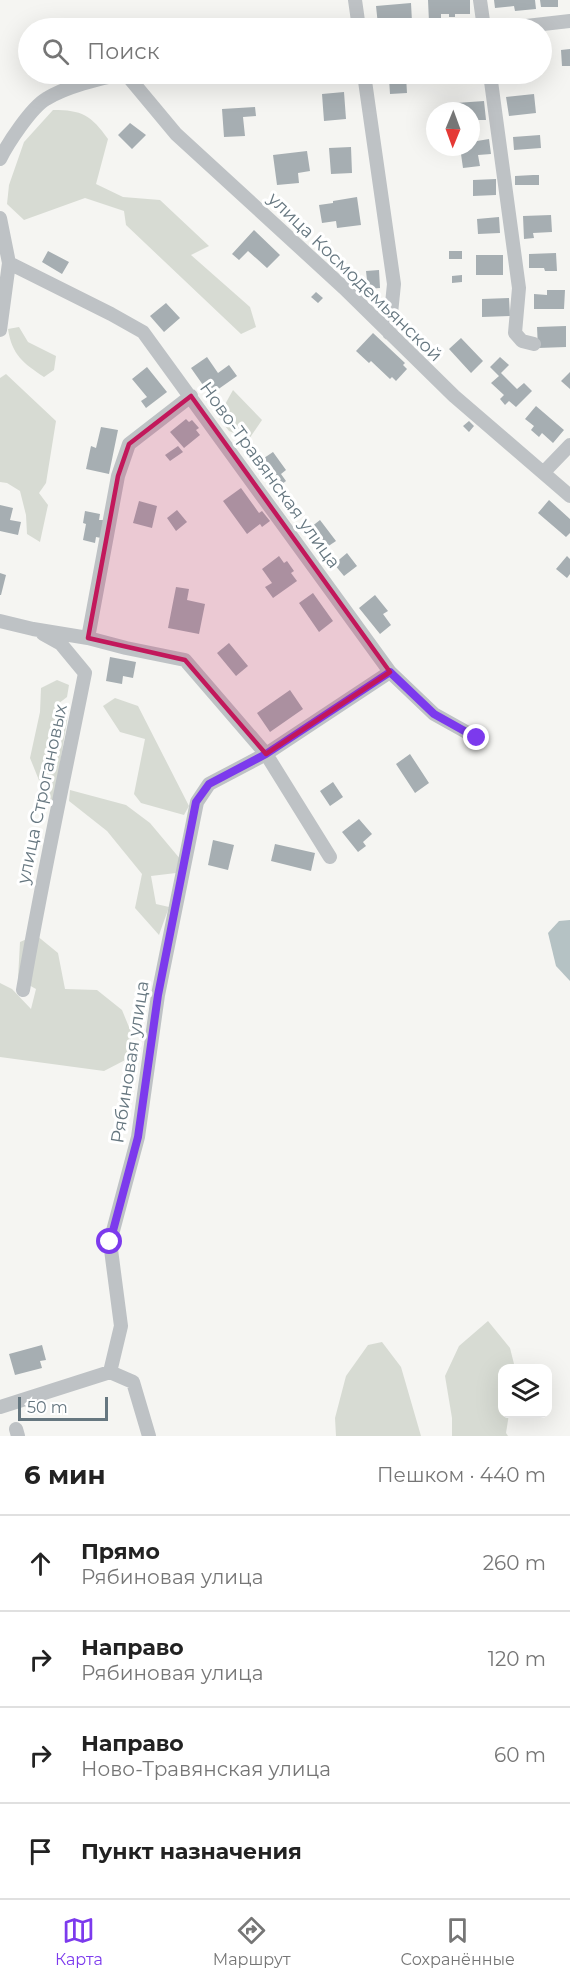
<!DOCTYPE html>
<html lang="ru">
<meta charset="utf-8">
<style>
body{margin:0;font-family:Montserrat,sans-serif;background:#f2f2f2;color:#222}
.controls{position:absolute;right:18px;bottom:18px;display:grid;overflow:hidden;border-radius:12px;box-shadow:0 6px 24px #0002}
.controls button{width:54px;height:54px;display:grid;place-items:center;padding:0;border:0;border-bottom:2px solid #e0e0e0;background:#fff;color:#222;font:30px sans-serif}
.compass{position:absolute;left:426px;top:102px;width:54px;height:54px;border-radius:50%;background:#fff;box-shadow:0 6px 24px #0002;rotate:181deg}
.scale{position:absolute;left:18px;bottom:15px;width:90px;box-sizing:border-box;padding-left:6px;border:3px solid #667780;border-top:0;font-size:16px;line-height:21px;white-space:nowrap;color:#667780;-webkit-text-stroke:4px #fff;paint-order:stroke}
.stop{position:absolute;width:18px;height:18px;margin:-14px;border:4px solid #7c3aed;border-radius:50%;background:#fff}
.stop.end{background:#7c3aed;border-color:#fff;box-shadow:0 2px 6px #0008}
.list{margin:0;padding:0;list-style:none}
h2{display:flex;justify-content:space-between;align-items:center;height:78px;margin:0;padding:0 24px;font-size:26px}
h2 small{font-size:20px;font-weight:400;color:#767676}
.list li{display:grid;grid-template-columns:39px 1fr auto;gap:18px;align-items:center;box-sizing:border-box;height:96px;padding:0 24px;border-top:2px solid #e0e0e0}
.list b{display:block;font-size:22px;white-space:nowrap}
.list p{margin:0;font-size:20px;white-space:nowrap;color:#767676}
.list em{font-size:20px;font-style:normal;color:#767676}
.icon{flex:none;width:33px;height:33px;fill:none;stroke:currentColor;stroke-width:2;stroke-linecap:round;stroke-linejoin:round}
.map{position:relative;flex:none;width:570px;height:1436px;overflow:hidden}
.search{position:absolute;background:#fff;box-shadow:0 6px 24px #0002;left:18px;right:18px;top:18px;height:66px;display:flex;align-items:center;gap:15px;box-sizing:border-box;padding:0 21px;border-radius:33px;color:#767676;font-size:22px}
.sheet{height:462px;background:#fff}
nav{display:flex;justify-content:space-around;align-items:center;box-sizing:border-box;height:84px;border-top:2px solid #e0e0e0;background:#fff;font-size:16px;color:#767676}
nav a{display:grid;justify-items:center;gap:3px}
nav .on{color:#7c3aed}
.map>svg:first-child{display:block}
.green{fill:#d7dbd3}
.water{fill:#b5c2c4}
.building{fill:#a6aeb2}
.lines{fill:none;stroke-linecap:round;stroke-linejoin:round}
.street{stroke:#bec2c5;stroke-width:14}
.route{stroke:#7c3aed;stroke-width:8}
.marked{fill:#c2185b;fill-opacity:0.2;stroke:#c2185b;stroke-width:4.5;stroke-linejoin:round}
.labels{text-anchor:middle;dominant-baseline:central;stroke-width:6;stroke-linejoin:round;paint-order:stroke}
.street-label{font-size:18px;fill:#667780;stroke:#fff}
</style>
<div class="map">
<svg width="570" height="1436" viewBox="0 0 570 1436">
<rect width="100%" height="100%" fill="#f5f5f2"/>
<path class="green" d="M 53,110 C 82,110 91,115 108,139 L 96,184 L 123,197 L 160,200 L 209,246 L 191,255 L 250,307 L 256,327 L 241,334 L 126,225 L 124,211 L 85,198 L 24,220 L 7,204 L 9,185 L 24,142 Z
M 19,327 L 28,342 L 56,356 L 54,370 L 44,377 C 23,363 12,355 8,329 Z
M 6,374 L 56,421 L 46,483 L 39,493 L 48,505 L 40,542 L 27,534 L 26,515 L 20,491 L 7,483 L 0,482 L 0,378 Z
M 233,390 L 262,420 L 249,439 L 229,431 L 218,417 Z
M 57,680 L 69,685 L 67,697 L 54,707 L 68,715 L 53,807 L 49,805 L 30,758 L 40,712 L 41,688 Z
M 115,698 L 138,706 L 189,806 L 184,815 L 141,803 L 134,794 L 145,739 L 120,732 L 103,706 Z
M 70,790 L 126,805 L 150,823 L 181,860 L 176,873 L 151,876 L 156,904 L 169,907 L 159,935 L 135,908 L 142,874 L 107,831 L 69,801 Z
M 36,935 L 58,953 L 65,989 L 97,990 L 122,1010 L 131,1032 L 131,1057 L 104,1071 L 0,1057 L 0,983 L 12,989 L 31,1009 L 36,989 L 18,979 L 20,942 Z
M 488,1321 L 510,1348 L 515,1368 L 502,1368 L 502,1414 L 509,1414 L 506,1433 L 508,1436 L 452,1436 L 452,1418 L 445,1376 L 459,1346 Z
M 382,1342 L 401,1367 L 421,1436 L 336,1436 L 335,1418 L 346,1376 L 368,1345 Z"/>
<path class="water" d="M 570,920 L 570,981 L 556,966 L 548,933 L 559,921 Z"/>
<path class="building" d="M 428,0 L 470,0 L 470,14 L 455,14 L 455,17 L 449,17 L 449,14 L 441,14 L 441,22 L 429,22 Z
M 494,0 L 535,0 L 536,9 L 515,11 L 514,6 L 495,8 Z
M 540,0 L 558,0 L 558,7 L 541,7 Z
M 411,3 L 412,22 L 378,25 L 376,6 Z
M 570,49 L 570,66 L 562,66 L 561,50 Z
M 452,74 L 480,74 L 481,76 L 453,80 Z
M 501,74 L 521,74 L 522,76 L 502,78 Z
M 406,76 L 407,93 L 390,94 L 389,78 Z
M 344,92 L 346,119 L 324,121 L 322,94 Z
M 534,94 L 536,113 L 509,116 L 506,97 Z
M 484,101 L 486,120 L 471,120 L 471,111 L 457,111 L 456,103 Z
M 255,107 L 256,116 L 243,117 L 245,136 L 224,137 L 222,109 Z
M 130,123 L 146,135 L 132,149 L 118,135 Z
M 540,135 L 541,148 L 514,150 L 513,137 Z
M 489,139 L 491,154 L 478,155 L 480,166 L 463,168 L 460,147 L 471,147 L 471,142 Z
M 351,147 L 352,173 L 331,174 L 329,148 Z
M 307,151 L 310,171 L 298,173 L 299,183 L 277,185 L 273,155 Z
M 533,175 L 539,175 L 539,185 L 515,185 L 515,176 Z
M 496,179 L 496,195 L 473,196 L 473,180 Z
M 357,197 L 361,225 L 337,228 L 336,221 L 322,223 L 319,205 L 333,203 L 333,201 Z
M 551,215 L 552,232 L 533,233 L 534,238 L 524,239 L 523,216 Z
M 499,217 L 500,233 L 478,234 L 477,219 Z
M 254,230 L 280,255 L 267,268 L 248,251 L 239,260 L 232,254 Z
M 48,251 L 69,262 L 62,274 L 42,262 Z
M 449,251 L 462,251 L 462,259 L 449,259 Z
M 556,253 L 557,271 L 545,271 L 544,268 L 529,268 L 529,254 Z
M 476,255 L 503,255 L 503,275 L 476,275 Z
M 379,270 L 380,288 L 368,289 L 366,271 Z
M 462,275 L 462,282 L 452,283 L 452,276 Z
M 547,290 L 565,290 L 564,309 L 534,309 L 534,294 L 547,295 Z
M 316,292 L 323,298 L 318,303 L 311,297 Z
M 509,298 L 510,316 L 482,317 L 482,299 Z
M 166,303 L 180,318 L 164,332 L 150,316 Z
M 566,326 L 566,347 L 538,348 L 537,327 Z
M 373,333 L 405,363 L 403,365 L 407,369 L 396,381 L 392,377 L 390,379 L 371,361 L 369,363 L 356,351 Z
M 461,338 L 483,361 L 471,373 L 449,349 Z
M 207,357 L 218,373 L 229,365 L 237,376 L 210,395 L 191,368 Z
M 500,357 L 509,365 L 501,373 L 517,389 L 524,383 L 532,391 L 516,407 L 509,401 L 505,405 L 500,399 L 504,395 L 491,383 L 499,376 L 490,367 Z
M 147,367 L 167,392 L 146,408 L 141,401 L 147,397 L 132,379 Z
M 570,372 L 570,389 L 561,381 Z
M 536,406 L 564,430 L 553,443 L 542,433 L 539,437 L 531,430 L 534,426 L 525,419 Z
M 186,419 L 189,422 L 192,420 L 199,428 L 196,430 L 200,435 L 184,448 L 170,432 Z
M 469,421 L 474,426 L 469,432 L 463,426 Z
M 101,427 L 118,430 L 109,474 L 86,469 L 91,446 L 96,448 Z
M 178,446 L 183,452 L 170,461 L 165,455 Z
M 273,452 L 286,470 L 281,474 L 286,481 L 277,488 L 258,462 Z
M 241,488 L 259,513 L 262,511 L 270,521 L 262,527 L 260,524 L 247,534 L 223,501 Z
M 549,500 L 570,519 L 570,533 L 566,537 L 538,513 Z
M 139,501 L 157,506 L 152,528 L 133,523 Z
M 0,505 L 13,508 L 10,520 L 21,522 L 18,535 L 0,531 Z
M 177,510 L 187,522 L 176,531 L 167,518 Z
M 85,511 L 100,514 L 99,520 L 104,520 L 101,538 L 96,537 L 95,543 L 83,540 L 86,524 L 83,523 Z
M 320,520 L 336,541 L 321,551 L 306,531 Z
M 347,553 L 357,566 L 344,576 L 334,564 Z
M 279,556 L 284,563 L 287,561 L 294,571 L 291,573 L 297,581 L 273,598 L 265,587 L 272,583 L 262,569 Z
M 567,556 L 570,559 L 570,574 L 567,578 L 556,569 Z
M 0,573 L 6,575 L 1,595 L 0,595 Z
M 176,587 L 189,589 L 187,600 L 205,604 L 199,634 L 168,628 Z
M 313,593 L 333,621 L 319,632 L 299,603 Z
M 375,595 L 388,611 L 383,614 L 391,625 L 380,634 L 359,608 Z
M 229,643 L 248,666 L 236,676 L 217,653 Z
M 110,657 L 136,662 L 133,678 L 123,676 L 122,684 L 106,681 Z
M 290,690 L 303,709 L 270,732 L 257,713 Z
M 410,754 L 429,783 L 415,793 L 396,764 Z
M 333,782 L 343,797 L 330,806 L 320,791 Z
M 359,819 L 372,834 L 363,842 L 366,846 L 358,852 L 342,832 Z
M 213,840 L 234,845 L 228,870 L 208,865 Z
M 275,844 L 315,853 L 311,871 L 271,861 Z
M 42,1345 L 46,1360 L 40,1361 L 42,1368 L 15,1375 L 9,1354 Z"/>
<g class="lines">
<path class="street" d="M 355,0 L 359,28
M 480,0 L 484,28
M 508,28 L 570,21
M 126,74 L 176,134 L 344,288 L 454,396 L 570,496
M 364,74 L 394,284 L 389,333
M 490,74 L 519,288 L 515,333 L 522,341 L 534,344
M 0,159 C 8,143 31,108 46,99 C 65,87 100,78 122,74
M 0,218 L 9,263 L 0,330
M 9,263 L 111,314 L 143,332 L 390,672 L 434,714 L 477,738
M 544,472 L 570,445
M 0,621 L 33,629 L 88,638 L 126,648 L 185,660 L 266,754 L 330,857
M 88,638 L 118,476 L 129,444 L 191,396
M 23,990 C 41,884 64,779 85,673 L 61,644 L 43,634
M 0,1407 L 110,1372
M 16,1429 L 18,1436
M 149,1436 L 133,1382 L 110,1372 L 121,1326 L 110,1242 L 138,1137 L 158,995 L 197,802 L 209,784 L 266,754 L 390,672"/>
</g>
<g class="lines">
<path class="route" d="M 110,1242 L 138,1137 L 158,995 L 196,802 L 209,784 L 266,754 L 390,672 L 434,714 L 477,738"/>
</g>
<path class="marked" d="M 191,396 L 390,672 L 266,754 L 185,660 L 88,638 L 118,476 L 129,444 Z"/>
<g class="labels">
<g class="street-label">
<text transform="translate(355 277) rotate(44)">улица Космодемьянской</text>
<text transform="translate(270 475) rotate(54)">Ново-Травянская улица</text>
<text transform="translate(42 794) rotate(-78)">улица Строгановых</text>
<text transform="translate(130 1062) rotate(-81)">Рябиновая улица</text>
</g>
</g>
</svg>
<div class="controls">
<button><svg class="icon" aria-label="layers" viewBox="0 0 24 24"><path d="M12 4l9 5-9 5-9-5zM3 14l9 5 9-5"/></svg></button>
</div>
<svg class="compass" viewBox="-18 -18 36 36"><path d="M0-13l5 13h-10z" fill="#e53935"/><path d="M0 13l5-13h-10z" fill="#767676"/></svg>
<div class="scale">50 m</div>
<div class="stop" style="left:110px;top:1242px"></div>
<div class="stop end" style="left:477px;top:738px"></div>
<div class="search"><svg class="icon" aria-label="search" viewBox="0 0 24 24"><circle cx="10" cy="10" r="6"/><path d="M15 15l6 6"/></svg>Поиск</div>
</div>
<section class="sheet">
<h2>6 мин<small>Пешком · 440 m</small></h2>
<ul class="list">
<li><svg class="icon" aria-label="ahead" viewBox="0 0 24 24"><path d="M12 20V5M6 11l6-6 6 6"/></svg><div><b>Прямо</b><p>Рябиновая улица</p></div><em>260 m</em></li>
<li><svg class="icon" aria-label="right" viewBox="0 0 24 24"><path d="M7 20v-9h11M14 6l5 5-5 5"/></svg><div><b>Направо</b><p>Рябиновая улица</p></div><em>120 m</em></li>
<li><svg class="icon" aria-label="right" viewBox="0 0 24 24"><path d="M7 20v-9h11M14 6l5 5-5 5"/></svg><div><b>Направо</b><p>Ново-Травянская улица</p></div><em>60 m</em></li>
<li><svg class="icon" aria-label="arrive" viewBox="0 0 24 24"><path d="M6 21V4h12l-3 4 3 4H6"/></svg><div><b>Пункт назначения</b></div></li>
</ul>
</section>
<nav>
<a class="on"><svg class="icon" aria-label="map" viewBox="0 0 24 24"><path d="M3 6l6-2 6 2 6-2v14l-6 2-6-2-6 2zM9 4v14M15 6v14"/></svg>Карта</a>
<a><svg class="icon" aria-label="directions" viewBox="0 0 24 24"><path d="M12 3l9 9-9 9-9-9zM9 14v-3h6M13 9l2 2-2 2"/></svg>Маршрут</a>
<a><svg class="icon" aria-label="saved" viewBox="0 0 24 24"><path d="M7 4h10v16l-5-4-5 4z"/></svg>Сохранённые</a>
</nav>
